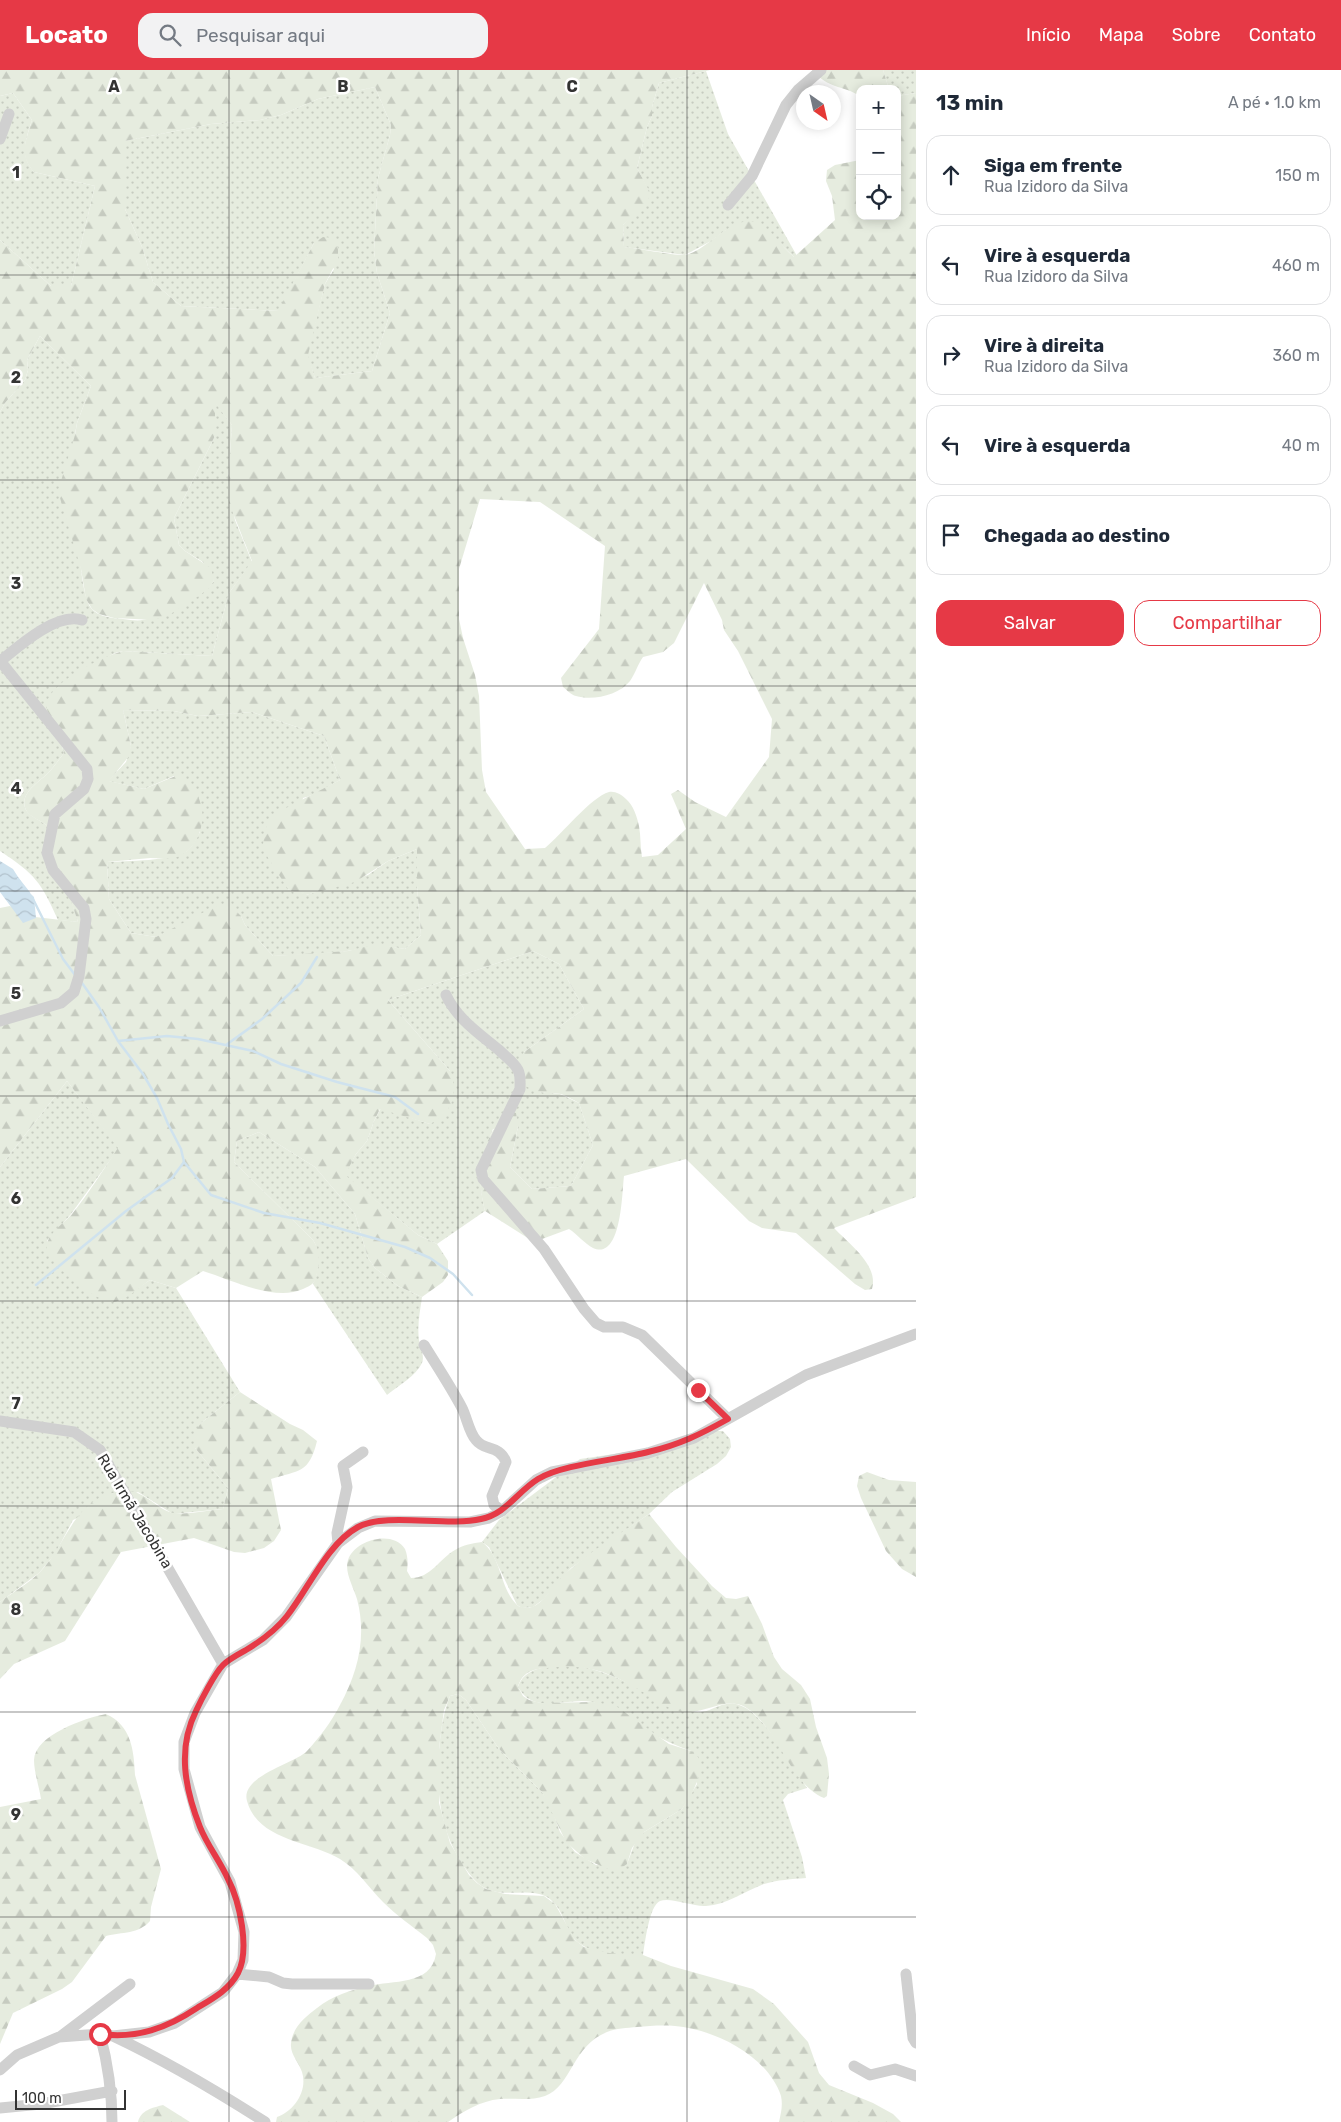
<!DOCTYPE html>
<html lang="pt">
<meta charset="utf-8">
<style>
body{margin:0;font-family:Rubik,sans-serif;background:#f2f2f3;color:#1f2937}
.controls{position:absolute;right:15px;top:15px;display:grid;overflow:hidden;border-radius:10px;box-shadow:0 2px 12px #0003}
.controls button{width:45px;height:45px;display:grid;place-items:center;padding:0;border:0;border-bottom:1px solid #e0e1e3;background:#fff;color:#1f2937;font:25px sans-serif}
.compass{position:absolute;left:796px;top:15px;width:45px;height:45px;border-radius:50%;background:#fff;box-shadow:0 2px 12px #0003;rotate:146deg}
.scale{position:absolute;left:15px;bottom:12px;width:111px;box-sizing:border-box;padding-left:5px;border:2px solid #333;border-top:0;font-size:14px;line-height:18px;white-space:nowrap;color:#333;-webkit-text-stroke:4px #fff;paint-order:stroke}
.stop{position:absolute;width:15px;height:15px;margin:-11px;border:4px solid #e63946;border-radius:50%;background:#fff}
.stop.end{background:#e63946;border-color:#fff;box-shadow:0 1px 5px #0008}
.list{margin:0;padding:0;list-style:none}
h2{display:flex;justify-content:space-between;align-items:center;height:65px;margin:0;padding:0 20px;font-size:21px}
h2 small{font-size:16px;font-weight:400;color:#747a83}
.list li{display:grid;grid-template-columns:32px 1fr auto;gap:15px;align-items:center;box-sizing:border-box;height:80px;margin:0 10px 10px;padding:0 10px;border:1px solid #e0e1e3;border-radius:15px}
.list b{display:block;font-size:19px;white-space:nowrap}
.list p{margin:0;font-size:16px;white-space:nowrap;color:#747a83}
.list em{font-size:16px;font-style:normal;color:#747a83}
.actions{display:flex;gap:10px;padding:15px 20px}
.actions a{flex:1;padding:11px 0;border:1px solid #e63946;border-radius:15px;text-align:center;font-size:18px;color:#e63946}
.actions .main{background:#e63946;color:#fff}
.icon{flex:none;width:28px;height:28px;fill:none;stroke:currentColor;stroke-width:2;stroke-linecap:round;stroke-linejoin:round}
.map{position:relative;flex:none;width:916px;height:2052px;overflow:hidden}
header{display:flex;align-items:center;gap:30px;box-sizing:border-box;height:70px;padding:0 25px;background:#e63946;color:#fff}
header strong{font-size:24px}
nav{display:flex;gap:28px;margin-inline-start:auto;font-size:18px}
.search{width:350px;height:45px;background:#f2f2f3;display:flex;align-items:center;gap:12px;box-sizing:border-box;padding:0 18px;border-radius:15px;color:#747a83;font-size:19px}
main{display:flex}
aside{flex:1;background:#fff}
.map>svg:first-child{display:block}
.grass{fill:url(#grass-dots)}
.forest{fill:url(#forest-firs);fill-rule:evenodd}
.water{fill:url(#water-waves)}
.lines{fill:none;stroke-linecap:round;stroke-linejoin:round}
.stream{stroke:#cfe2ee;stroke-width:2.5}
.minor{stroke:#d0d0d0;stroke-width:11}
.route{stroke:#e63946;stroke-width:6}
.grid{fill:none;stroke:#333;stroke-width:1;stroke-opacity:0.55}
.labels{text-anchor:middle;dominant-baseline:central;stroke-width:5;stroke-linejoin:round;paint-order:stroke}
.street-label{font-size:15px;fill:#333;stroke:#fff}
.grid-label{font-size:16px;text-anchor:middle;font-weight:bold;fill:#333;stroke:#fff;stroke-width:5;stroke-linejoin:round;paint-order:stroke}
</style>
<header>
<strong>Locato</strong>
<div class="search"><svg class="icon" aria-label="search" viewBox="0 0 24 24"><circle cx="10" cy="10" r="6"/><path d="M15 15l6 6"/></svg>Pesquisar aqui</div>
<nav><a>Início</a><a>Mapa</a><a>Sobre</a><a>Contato</a></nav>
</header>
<main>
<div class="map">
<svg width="916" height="2052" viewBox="0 0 916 2052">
<defs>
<pattern id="grass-dots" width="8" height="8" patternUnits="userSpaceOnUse" patternTransform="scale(1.25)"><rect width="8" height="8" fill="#e6ecdf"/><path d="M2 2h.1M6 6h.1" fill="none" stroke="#c6cbc0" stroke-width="1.8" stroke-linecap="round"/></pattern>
<pattern id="forest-firs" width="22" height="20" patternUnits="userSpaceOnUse" patternTransform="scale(1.25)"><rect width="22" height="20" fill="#e6ecdf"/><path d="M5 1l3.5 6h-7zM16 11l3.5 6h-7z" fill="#c6cbc0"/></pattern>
<pattern id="water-waves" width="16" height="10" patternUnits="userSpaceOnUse" patternTransform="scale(1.25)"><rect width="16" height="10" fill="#cfe2ee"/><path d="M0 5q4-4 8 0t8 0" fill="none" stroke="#b2c2cd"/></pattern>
</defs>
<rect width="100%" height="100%" fill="#fff"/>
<path class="grass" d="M 883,0 L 916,0 L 916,23 L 897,26 L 897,19 L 889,19 Z
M 706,1 L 728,64 L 797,186 L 795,188 L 770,164 L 726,160 L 711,171 L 685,185 L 624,177 L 623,155 L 650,124 L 637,98 L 647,57 L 652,46 L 652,37 L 659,13 Z
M 375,17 L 391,55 L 390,65 L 378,108 L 374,180 L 377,203 L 390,243 L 372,301 L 315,308 L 307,285 L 325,214 L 334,199 L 314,173 L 279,241 L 181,236 L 153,212 L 142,177 L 125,139 L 125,71 L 211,54 L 260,50 L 281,45 L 318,29 Z
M 13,23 L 32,50 C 26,69 19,85 34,102 L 95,116 L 71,216 L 51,216 L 0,170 L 0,26 Z
M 40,266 L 91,316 L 77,353 L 75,364 C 77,397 75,517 91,538 C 98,547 113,548 123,549 C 132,550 141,552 149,548 C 172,538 199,531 214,511 L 203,492 L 185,481 L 179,475 L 174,448 L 215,366 L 215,332 L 232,355 L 228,412 L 235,450 L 252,492 L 229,523 L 212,586 L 123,581 L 115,583 L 69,608 L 57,660 L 64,683 C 59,689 55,696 49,702 C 40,712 18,723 26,740 C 30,747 42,751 48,756 L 78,852 L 58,850 C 41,812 35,804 0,781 L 0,342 L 5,333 L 25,310 L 28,300 L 27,290 Z
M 123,640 L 174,641 L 198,646 L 252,642 L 324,666 L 340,710 L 315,724 L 303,728 L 288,819 L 298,824 L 306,825 L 329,818 L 368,805 L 388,791 L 417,779 L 417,816 L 421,865 L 405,879 C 375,873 366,879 339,882 C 317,884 295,885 273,886 L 245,855 L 241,846 L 172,860 L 156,867 L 131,863 L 109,829 L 107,792 C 126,791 173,791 187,781 C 193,776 196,769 200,762 L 174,706 L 144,719 L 108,711 L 126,692 L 131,676 Z
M 533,881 L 559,894 L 584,939 L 524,982 L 540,1022 L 560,1024 L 579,1033 L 593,1075 L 571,1116 L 532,1119 L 510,1097 L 518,1056 L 493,1059 C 480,1089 477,1109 485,1141 L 437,1174 L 418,1165 L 344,1105 L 356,1084 L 367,1071 L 374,1051 L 381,1038 L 430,1054 L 450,1001 L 388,930 Z
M 67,1011 L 119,1078 L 71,1144 L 47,1171 L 119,1231 L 150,1210 L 176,1218 L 240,1322 L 201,1353 L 195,1378 L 228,1418 L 223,1439 L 173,1444 L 138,1422 L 73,1450 L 55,1484 L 39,1503 L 0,1532 L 0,1097 Z
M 259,1062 L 315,1097 L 355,1144 L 368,1188 L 375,1198 L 398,1216 L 422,1227 C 420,1241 417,1256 419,1270 C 420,1277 425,1286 422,1293 C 416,1306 398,1316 387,1325 L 313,1214 C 319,1203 320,1180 313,1170 L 234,1092 L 237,1071 Z
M 711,1361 L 723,1361 L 730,1369 L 731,1377 L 726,1386 L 717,1394 L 672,1422 L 649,1444 L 571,1498 L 544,1529 L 533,1537 L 522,1538 L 517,1535 L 489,1477 L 482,1472 L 499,1450 L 580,1389 L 655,1378 Z
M 579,1596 C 611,1602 641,1620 671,1632 C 678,1635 688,1642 696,1642 C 712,1644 724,1626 744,1637 C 767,1649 792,1695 807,1718 L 788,1724 L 783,1730 L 802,1787 L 806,1808 C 792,1809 777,1810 764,1814 C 745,1821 726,1835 706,1836 C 693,1837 671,1827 660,1831 C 649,1836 645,1873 643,1885 C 620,1885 583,1886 570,1863 C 563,1849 560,1834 545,1826 C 528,1818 504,1828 485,1818 C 475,1813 469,1803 462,1794 C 438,1756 435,1713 440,1670 C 442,1654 444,1641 450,1626 L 458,1624 L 466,1630 L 499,1679 L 542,1722 L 551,1737 L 560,1762 L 575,1782 L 596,1795 L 627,1794 L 636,1770 L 644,1762 L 682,1739 L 697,1714 L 691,1681 C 664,1672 641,1657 616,1644 C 608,1640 599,1633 592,1632 C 566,1627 534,1646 518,1617 C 525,1593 559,1596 579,1596 Z"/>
<path class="forest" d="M 0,0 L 710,0 L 659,13 L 652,37 L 652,46 L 647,57 L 637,98 L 651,124 L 647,131 L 623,155 L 624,177 C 636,178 676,186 686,185 C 709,180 736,139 761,155 C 774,163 783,178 794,187 L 835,150 L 832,126 L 826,111 L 827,100 L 835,95 L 860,90 L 860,146 L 897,146 L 897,26 L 916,23 L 916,1127 L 834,1158 C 849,1174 879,1195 872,1219 L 865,1220 L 855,1214 L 796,1163 L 762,1158 L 749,1151 L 686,1089 L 624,1106 C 622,1121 622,1191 593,1178 C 585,1174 577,1164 569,1159 L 534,1172 L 485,1141 C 475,1104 481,1070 507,1041 L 516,1043 L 518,1056 L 510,1097 L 532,1119 L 571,1116 L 593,1075 L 579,1033 C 573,1030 567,1026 561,1024 C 555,1023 547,1024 541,1022 C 519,1019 511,999 524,982 L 584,939 L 559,894 L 533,881 L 388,930 L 450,1001 C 459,1023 452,1044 430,1054 L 380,1039 L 374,1051 L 367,1071 L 356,1084 L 345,1105 L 418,1165 L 437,1174 L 448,1191 L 448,1205 L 443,1212 L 422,1227 L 398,1216 L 375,1198 L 368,1188 L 355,1144 L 315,1097 L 259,1062 L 237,1071 L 234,1092 L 313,1170 C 320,1181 320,1190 317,1203 C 316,1213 312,1215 303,1219 C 275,1232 232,1210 203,1201 L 176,1218 L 150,1210 C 140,1217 123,1233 111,1232 C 95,1231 41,1189 47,1173 C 51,1161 64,1153 72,1144 C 89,1123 103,1100 118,1078 L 67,1011 L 0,1097 L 0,838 L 10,836 L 27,846 L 78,852 L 69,825 L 50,780 L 48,756 C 42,751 29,747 26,740 C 18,723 40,712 49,702 C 55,696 59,689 64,683 C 62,675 60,667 57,660 C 55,653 48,646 47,639 C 42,615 104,586 123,581 L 212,586 L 229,523 L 252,491 L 229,433 L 228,412 L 232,355 L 215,333 L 215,366 L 174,448 L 179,475 L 185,481 L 211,498 L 214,511 L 208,519 L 197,527 L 169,545 L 154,550 L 114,548 L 99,544 L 92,539 L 86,529 L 81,499 L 58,421 L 75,365 L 77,353 L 91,316 L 40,266 L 27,290 L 28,300 L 25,310 L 5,333 L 0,342 L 0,170 L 51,216 L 71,216 L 95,116 L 34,102 C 18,84 26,71 32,50 L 13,23 L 0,26 ZM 375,17 L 391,55 L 390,65 L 378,108 L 374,180 L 377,203 L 390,243 L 372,301 L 315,308 L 308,285 L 325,214 L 338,189 L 338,178 L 333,168 L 323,167 L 314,173 L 278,241 L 181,236 L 153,212 L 142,177 L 125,139 L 125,71 L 211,54 L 260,50 L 281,45 L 318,29 ZM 480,429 L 540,432 L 605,476 L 599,559 L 561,608 L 563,617 C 567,620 571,625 576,626 C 593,631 619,625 630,611 C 635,604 638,594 643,587 L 663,582 L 674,573 L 704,513 L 722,550 L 724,560 L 738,581 L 772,649 L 769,687 L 726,747 L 695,732 L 678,720 L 671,724 L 686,759 L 658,785 L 642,787 C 640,777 641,766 639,756 C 637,746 633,735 626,729 C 621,724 615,721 609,722 C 591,727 561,765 545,778 L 525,779 L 486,722 L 482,700 L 479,626 L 475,605 L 463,568 L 459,549 L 459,499 ZM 123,640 L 174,641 L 198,646 L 252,642 L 324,666 L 340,710 L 286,738 L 275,745 L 265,759 L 263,775 L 267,786 L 288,819 L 298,825 L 306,825 L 355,812 L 388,791 L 417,779 L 417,816 L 421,865 L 405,879 L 388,876 L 368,876 L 348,881 L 273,886 L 245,855 L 241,846 L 231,836 L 219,835 L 208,840 L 156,867 L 131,863 L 109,829 L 107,792 C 121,791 136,789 150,788 C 159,788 168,790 177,787 C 197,780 206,754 201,735 C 197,721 192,710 178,705 L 144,719 L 109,711 L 130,685 L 131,676 Z
M 812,0 L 883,0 L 889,19 L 860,19 L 860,26 C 840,14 830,20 812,0 Z
M 240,1322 L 290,1354 L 303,1360 L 317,1371 C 309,1404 299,1400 271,1409 L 281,1460 L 274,1471 L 264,1478 L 245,1483 L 234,1482 L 194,1468 L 121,1482 L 65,1571 L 14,1594 L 0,1609 L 0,1532 C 13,1522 29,1513 40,1502 C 69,1472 74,1424 126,1421 C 145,1420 158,1441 174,1443 C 185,1445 211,1440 223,1439 L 228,1418 L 195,1378 L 193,1365 L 201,1353 Z
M 867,1402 L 889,1410 L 916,1412 L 916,1507 L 902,1499 L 886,1481 L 861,1428 L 857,1416 L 859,1406 Z
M 649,1444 L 676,1477 L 712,1516 L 726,1528 L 736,1529 L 748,1526 L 762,1554 L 774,1587 L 782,1599 L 801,1615 L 810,1629 L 816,1657 L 827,1688 L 829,1704 L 827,1726 L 824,1728 C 789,1714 779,1657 745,1637 C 723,1625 701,1649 675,1640 C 661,1635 650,1626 638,1619 C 605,1600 585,1594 547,1598 C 533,1599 522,1602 518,1617 L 523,1626 L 529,1630 L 541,1633 L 593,1632 L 616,1636 L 669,1674 L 691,1681 L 698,1687 L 701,1693 L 701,1702 L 691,1726 L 682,1739 L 644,1762 L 632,1778 L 627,1794 L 618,1800 L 608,1799 L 585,1789 L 566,1772 L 542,1722 L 499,1679 L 466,1630 L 458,1624 L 450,1626 L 444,1640 L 439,1678 L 439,1733 L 450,1773 L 469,1805 L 477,1813 L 486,1819 L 505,1824 L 544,1826 L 555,1834 L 575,1870 L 584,1877 L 609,1883 L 643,1885 L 671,1896 L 753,1919 L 774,1934 L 808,1972 L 819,2003 L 829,2015 L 873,2033 L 893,2044 L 901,2052 L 779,2052 C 781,2043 783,2035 781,2026 C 768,1986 714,1959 675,1956 C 662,1955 649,1956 637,1957 C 627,1958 616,1958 607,1962 C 572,1976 572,2016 545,2026 C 531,2031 514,2028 500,2029 C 480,2031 464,2041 448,2052 L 276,2052 L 277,2047 C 294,2041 308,2021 302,2002 C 299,1993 290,1984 291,1974 C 292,1958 305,1947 317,1938 C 332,1926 351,1920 369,1916 C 392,1910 431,1916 436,1884 L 433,1875 L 427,1868 C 412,1856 396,1845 383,1832 C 368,1817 358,1800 340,1789 C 310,1771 258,1771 247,1731 C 240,1706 294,1694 307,1681 C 319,1668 332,1651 340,1635 C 358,1602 367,1567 357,1529 C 354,1518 344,1502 348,1490 C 354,1470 393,1459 405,1479 C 408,1486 408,1494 407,1501 L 411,1508 C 431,1508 439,1489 455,1480 C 463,1475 473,1473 482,1472 C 502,1487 499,1517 517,1535 C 520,1538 527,1538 532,1537 C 544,1533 550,1519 559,1510 C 584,1484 619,1465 649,1444 Z
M 106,1644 C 131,1655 134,1680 135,1705 L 161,1799 L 151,1837 L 150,1851 C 139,1864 122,1862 106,1866 L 72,1912 L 62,1919 L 13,1943 L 0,1974 L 0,1737 L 41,1729 C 39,1716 34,1702 34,1690 C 35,1665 85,1648 106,1644 Z
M 163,2035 L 190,2052 L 138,2052 C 141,2040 152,2038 163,2035 Z"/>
<path class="water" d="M 0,791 L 13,799 L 25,818 L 34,827 L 36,848 L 23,853 L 0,822 Z"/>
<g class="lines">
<path class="stream" d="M 18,809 L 29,823
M 33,829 L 63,889 L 75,905
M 82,913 L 99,937 L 118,971 L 143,1004 L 157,1028 L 168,1054 L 181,1079 L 184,1092 L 211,1125 L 264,1143 L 320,1153 L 405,1177 L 430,1188 L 453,1204 L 472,1225
M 118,971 L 167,966 L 198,969 L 253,981 L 281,994 L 337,1012 L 395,1027 L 418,1044
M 226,975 L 262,949 L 301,913 L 317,887
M 36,1215 L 126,1141 L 172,1108 L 184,1092"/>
<path class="minor" d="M 0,69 L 9,44
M 728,135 L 752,106 L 786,35 L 798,20 L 821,0
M 446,925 C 457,949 480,964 499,980 C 505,986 514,992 518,1000 C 521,1006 520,1013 520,1019 L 481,1100 L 483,1109 L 544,1179 L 584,1239 L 596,1253 L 604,1257 L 623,1257 L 642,1265 L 728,1349
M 0,951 L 61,933 L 74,922 L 79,906 L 86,849 L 84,838 L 53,800 L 47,783 L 55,744 L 84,719 L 88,709 L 87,699 L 5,597 L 2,593 L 3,589 C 21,574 58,542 82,550
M 424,1275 C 437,1296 451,1317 462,1338 C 467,1348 469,1362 476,1370 C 485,1382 499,1374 506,1392 L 492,1426 L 494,1435 L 502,1441
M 0,1351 L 74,1362 L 100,1380 L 223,1594
M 338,1473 L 337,1463 L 347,1417 L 343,1396 L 363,1382
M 237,1904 L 269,1907 L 283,1913 L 292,1914 L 369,1914
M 906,1904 L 913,1968 L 916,1973
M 100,1964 C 108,1994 112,2021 112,2052
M 113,1966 C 166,1991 215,2020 265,2052
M 60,1967 L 130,1914
M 854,1996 L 870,2005 L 895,1999 L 916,2006
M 0,2000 L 17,1985 L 59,1967 L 100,1964 L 113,1966 L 149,1962 L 175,1953 L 223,1922 L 237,1904 L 243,1890 L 244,1862 L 230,1812 L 200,1757 L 184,1699 L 184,1672 L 195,1643 L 223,1594 L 263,1570 L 286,1547 L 338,1473 L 358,1458 L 375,1451 L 470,1452 L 489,1448 L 502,1441 L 536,1410 L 552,1402 L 648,1383 L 694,1368 L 806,1305 L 916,1264
M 0,2038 L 41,2034 L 112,2021"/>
</g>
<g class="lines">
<path class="route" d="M 100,1964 C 137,1969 167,1958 197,1938 C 212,1929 229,1920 238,1903 C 250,1880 240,1832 228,1809 C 220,1791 207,1775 200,1757 C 185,1719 177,1679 196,1641 C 201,1630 215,1603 223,1595 C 229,1589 239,1584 246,1580 C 261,1571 276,1560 287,1546 C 309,1518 327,1474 358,1457 C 386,1442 447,1457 481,1449 C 506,1444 517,1422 538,1409 C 563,1394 618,1390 648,1382 C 679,1375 701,1364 728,1349 L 698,1320"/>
</g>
<path class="grid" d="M 229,0 L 229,2052M 458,0 L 458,2052M 687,0 L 687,2052M 0,205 L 916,205M 0,410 L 916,410M 0,616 L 916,616M 0,821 L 916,821M 0,1026 L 916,1026M 0,1231 L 916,1231M 0,1436 L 916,1436M 0,1642 L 916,1642M 0,1847 L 916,1847"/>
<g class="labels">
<g class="street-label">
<text transform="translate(135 1441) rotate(59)">Rua Irmã Jacobina</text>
</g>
</g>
<g class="grid-label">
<text x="114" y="22">A</text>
<text x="343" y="22">B</text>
<text x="572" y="22">C</text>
<text x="16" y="108">1</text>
<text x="16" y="313">2</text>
<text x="16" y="519">3</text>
<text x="16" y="724">4</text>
<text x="16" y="929">5</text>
<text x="16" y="1134">6</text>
<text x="16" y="1339">7</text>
<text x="16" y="1545">8</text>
<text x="16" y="1750">9</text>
</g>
</svg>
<div class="controls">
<button>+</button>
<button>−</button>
<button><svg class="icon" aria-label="locate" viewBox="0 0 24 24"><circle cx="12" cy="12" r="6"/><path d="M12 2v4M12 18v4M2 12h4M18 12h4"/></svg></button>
</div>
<svg class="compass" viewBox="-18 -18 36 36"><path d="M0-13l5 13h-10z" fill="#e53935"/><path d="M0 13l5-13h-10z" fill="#747a83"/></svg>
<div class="scale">100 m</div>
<div class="stop" style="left:100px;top:1964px"></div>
<div class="stop end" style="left:698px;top:1320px"></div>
</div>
<aside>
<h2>13 min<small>A pé · 1.0 km</small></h2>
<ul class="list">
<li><svg class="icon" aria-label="ahead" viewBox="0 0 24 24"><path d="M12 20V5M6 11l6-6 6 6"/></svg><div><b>Siga em frente</b><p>Rua Izidoro da Silva</p></div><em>150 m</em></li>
<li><svg class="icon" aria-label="left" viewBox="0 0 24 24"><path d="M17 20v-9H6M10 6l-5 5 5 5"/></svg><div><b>Vire à esquerda</b><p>Rua Izidoro da Silva</p></div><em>460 m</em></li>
<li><svg class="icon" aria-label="right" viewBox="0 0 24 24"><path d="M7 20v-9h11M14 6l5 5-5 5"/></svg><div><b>Vire à direita</b><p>Rua Izidoro da Silva</p></div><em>360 m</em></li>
<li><svg class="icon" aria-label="left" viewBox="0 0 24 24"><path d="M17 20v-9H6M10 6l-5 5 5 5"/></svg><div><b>Vire à esquerda</b></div><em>40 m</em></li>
<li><svg class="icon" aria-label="arrive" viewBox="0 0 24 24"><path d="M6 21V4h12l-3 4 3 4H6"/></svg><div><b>Chegada ao destino</b></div></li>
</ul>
<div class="actions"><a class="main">Salvar</a><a>Compartilhar</a></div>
</aside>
</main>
